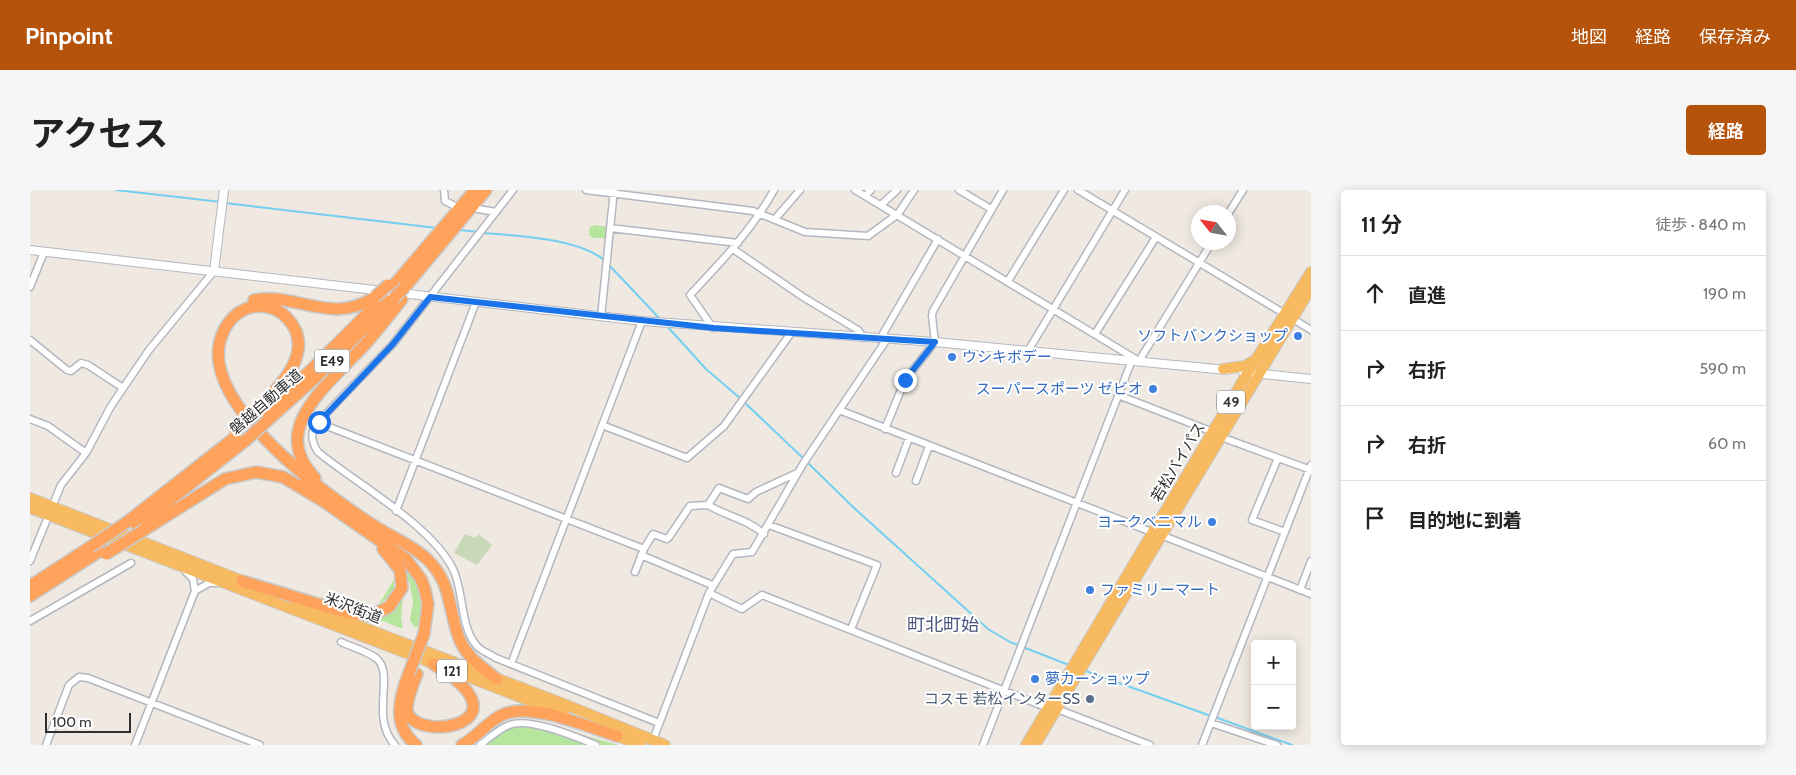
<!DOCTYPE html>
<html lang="ja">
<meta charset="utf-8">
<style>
body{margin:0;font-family:Cabin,"Noto Sans JP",sans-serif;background:#f6f6f6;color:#222}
.controls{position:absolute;right:15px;bottom:15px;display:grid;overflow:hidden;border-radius:5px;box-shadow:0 2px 12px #0003}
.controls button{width:45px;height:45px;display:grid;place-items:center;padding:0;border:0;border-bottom:1px solid #e0e0e0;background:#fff;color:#222;font:25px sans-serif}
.compass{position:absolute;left:1161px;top:15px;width:45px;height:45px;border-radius:50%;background:#fff;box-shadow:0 2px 12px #0003;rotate:301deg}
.scale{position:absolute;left:15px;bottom:12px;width:86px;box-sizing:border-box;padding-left:5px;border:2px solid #2e2e2e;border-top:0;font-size:14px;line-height:18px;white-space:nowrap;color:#2e2e2e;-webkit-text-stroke:4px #fff;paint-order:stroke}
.stop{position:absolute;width:15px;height:15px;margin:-11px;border:4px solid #1a73e8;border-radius:50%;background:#fff}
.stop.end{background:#1a73e8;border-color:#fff;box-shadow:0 1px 5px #0008}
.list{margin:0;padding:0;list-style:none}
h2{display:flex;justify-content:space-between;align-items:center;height:65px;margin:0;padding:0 20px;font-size:21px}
h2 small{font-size:16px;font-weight:400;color:#767676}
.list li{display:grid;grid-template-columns:32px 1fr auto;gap:15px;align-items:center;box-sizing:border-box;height:75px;padding:0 20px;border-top:1px solid #e0e0e0}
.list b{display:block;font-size:19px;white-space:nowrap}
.list em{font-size:16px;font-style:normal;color:#767676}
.icon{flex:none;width:28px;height:28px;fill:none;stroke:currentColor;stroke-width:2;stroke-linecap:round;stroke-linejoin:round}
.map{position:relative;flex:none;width:1281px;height:555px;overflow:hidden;border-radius:5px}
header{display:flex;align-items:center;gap:30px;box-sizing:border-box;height:70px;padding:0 25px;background:#b45309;color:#fff}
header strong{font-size:24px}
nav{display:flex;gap:28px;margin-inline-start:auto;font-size:18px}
.intro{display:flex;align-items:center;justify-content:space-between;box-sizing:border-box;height:120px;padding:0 30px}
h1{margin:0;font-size:35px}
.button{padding:12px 22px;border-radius:5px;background:#b45309;color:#fff;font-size:18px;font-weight:700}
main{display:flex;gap:30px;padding:0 30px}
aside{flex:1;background:#fff;border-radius:5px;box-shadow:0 2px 12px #0003}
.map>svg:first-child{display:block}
.green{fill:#b6e59e}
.cemetery{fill:#c8d9b8}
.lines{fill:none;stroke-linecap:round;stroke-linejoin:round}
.stream{stroke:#75cff0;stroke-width:2}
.minor-casing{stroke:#b4b7c1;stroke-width:9}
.tertiary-casing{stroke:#b4b7c1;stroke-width:10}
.trunk-casing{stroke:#c9c9c9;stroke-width:12}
.motorway-casing{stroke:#c9c9c9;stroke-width:14}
.minor{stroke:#fff;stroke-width:6}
.tertiary{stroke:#fff;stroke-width:8}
.trunk{stroke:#f8ba60;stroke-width:10}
.motorway{stroke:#ffa35c;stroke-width:11}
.motorway-bridge-casing{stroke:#c9c9c9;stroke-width:14;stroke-linecap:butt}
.motorway-bridge{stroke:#ffa35c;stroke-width:11}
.route{stroke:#1a73e8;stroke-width:6}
.shop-dot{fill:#3f7fe0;stroke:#fff;stroke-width:2}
.service-dot{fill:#5c6f8a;stroke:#fff;stroke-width:2}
.labels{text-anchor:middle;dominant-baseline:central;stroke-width:4;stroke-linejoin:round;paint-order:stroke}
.shield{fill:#fff;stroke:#6d6d6d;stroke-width:1}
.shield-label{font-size:14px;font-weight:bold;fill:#2e2e2e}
.shop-label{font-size:15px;fill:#366cbe;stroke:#fff;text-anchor:end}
.street-label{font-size:15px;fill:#2e2e2e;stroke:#fff}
.service-label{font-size:15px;fill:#4e5e75;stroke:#fff;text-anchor:end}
.quarter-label{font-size:18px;fill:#4d5680;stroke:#fff}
</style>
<header>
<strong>Pinpoint</strong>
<nav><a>地図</a><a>経路</a><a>保存済み</a></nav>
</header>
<div class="intro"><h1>アクセス</h1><a class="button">経路</a></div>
<main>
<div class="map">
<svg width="1281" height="555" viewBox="0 0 1281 555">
<rect width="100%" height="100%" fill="#efe9e1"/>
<path class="green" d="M 566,35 L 577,37 L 576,48 L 563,48 L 559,45 L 560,37 Z
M 368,365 C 375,373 387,383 391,393 C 396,405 396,432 385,438 L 380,430 L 383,412 L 380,395 Z
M 365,388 L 363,402 L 348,416 Z
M 373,404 L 371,428 L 373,439 L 348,429 L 362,421 Z
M 485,532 L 508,532 L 588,555 L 456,555 L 472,537 Z"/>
<path class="cemetery" d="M 435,344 L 445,348 L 449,344 L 462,355 L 447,375 L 424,363 Z"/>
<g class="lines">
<path class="stream" d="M 86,0 L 191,12
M 195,13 L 407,38
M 429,40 L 449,42
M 454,43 C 488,46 547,48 574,70
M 579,75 L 631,130
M 636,135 L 676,179 L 711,209
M 714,212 L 774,269
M 777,272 L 823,317 L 958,439 L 980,452 L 1039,475
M 1053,480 L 1181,526
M 1185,527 L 1262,555"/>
<defs>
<path id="minor" d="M 414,0 L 415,11 L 423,15
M 483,0 L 363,154 L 285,235 C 280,245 282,253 288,262 C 327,294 401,335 423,379 C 434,401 430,438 447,456 C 451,461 460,464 466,468 L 629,533
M 556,0 L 723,21 L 775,42 L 838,46 L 868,24 L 884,0
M 825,0 L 1109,171 L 1182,52
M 929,0 L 961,19
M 1048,0 L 1255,124
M 835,6 L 841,0
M 851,15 L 867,0
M 448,19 L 466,22
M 1198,24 L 1213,0
M 745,29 L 770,0
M 580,38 L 708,53
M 703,59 L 773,107 L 828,140 L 834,148
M 978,91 L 1034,0
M 0,97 L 14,62
M 571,127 L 584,0
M 1263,129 L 1281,140
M 683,138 L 660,105 C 691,72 722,40 744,0
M 1065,144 L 1126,47
M 850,149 L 908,49
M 0,150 L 37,180 L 41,181 L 51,173 L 58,175 L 93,198
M 998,161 L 1095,0
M 1088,205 L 1183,242
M 809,220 L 1124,343
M 0,229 L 18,236 L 56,263
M 289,233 L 614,359
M 572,235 L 657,268 L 694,236 L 761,143
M 855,239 L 875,190 L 905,152 L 902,126 L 903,121 L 973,0
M 1191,247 L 1281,280
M 1248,268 L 1222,330 L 1255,342
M 866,283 L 879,248
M 886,291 L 899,256
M 678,315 C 696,326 717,329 734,344
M 366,321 L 446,112
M 739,335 L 847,375 L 821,439
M 1131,345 L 1281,404
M 611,365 L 682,395
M 0,371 L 31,295 L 56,263 L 81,216 L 119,160 L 184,81
M 605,382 L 614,359 L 623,344 L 637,349 L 639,347 L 660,316 L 678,315 L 689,298 L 718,309 L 726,302 L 767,283
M 1270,400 L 1281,371
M 165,401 L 179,393 L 187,393
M 679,403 L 703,364 L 722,362 L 773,274 L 857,149
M 0,431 L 101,373
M 311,452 C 322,457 336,461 346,468 C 366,484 339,527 365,555
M 481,474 L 612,131
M 1181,533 L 1247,555
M 623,550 L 679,403 L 712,419 L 732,405 L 1018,518 L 1027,519 L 1120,555
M 16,555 L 39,495 L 49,487 L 58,488 L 230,555
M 105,555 L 165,401 L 163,389 L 156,382
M 450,555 C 459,548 469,539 479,535 C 500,527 546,547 566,555
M 953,555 L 1102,170
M 1172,555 L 1281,275"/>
<path id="tertiary" d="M 0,60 L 612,131 L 905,152 L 1197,180
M 184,81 L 194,0
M 1213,182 L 1281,189"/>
<path id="trunk" d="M 1193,179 L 1215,176 L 1225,170
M 0,308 L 218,393
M 0,318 L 534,524
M 266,412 L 534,514 L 635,555
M 579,543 L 611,555
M 996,555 L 1218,182 L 1281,82
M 1005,555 L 1281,98"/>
<path id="motorway" d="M 364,95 L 445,0
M 375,97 L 456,0
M 224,110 C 268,102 300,136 345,107
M 228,219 C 249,197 287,161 258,129 C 251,121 240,116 228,116 C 211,117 198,129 192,145 C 165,211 298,307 346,337 C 363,348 382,355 397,369 C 422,393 418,419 429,448 C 436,467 452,477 467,489
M 232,224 L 278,183 L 353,108
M 237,231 L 283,190 L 364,108
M 285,288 C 274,276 265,260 268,243 C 273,210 317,176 339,150 C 350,137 361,123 372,109
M 274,293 L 293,311
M 97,332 L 208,245
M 107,336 L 215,251
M 114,340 L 195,289 L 226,282 L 253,287 L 293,311 L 376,369 L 391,389 L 395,400 L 398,414 L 394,444
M 212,391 L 311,421 L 340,426 L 359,417 L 372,398 L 370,380 L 353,359
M 0,396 L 60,357
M 0,406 L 73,359
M 379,483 C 369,509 362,535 386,555
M 387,484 C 383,494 378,506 377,517 C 374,555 508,537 403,474
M 432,555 C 447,547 457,532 472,525 C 499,511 558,537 587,546"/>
</defs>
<use href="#minor" class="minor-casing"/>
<use href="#tertiary" class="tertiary-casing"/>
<use href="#trunk" class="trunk-casing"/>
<use href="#motorway" class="motorway-casing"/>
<use href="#minor" class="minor"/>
<use href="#tertiary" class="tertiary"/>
<use href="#trunk" class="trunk"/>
<use href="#motorway" class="motorway"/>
<defs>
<path id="motorway-bridge" d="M 345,107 L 358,95
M 364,108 L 375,97
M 205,241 L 228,219
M 215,251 L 237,231
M 60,357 L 97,332
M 76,364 L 114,340
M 379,483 L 394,444"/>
</defs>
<use href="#motorway-bridge" class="motorway-bridge-casing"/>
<use href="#motorway-bridge" class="motorway-bridge"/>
</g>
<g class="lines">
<path class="route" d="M 289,232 L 363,154 L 400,107 L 684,138 L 905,152 L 875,190"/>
</g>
<g class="shop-dot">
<circle cx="1268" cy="146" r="5"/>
<circle cx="922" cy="167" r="5"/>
<circle cx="1123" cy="199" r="5"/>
<circle cx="1182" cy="332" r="5"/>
<circle cx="1060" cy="400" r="5"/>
<circle cx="1005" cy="489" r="5"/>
</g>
<circle class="service-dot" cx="1060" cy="509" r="5"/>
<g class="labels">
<g class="shield">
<rect x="284.5" y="159.5" width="35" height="23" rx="4"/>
<rect x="1187" y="200.5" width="28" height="23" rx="4"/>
<rect x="407" y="469.5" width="30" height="23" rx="4"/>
</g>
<g class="shield-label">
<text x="302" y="171">E49</text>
<text x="1201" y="212">49</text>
<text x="422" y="481">121</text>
</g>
<g class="shop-label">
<text x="1258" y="146">ソフトバンクショップ</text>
<text x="932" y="167" text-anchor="start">ウシキボデー</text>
<text x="1113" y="199">スーパースポーツ ゼビオ</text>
<text x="1172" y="332">ヨークベニマル</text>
<text x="1070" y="400" text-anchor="start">ファミリーマート</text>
<text x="1015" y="489" text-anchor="start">夢カーショップ</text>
</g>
<g class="street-label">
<text transform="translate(236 212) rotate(-41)">磐越自動車道</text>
<text transform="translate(1148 272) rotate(-59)">若松バイパス</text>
<text transform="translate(323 418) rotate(21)">米沢街道</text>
</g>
<g class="service-label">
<text x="1050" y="509">コスモ 若松インターSS</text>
</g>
<g class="quarter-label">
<text x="913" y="435">町北町始</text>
</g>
</g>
</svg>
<div class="controls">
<button>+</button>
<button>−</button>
</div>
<svg class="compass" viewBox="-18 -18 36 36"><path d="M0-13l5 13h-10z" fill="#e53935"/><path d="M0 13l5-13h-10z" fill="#767676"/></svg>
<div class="scale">100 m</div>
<div class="stop" style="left:289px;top:232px"></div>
<div class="stop end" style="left:875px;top:190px"></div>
</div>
<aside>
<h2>11 分<small>徒歩 · 840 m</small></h2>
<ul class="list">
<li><svg class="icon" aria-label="ahead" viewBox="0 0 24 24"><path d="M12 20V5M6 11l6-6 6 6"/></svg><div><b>直進</b></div><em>190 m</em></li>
<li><svg class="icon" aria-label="right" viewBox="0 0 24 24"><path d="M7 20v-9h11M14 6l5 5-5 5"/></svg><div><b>右折</b></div><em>590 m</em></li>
<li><svg class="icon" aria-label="right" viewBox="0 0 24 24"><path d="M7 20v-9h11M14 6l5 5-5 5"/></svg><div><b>右折</b></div><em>60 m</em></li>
<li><svg class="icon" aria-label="arrive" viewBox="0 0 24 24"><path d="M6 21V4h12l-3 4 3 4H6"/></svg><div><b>目的地に到着</b></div></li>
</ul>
</aside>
</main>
